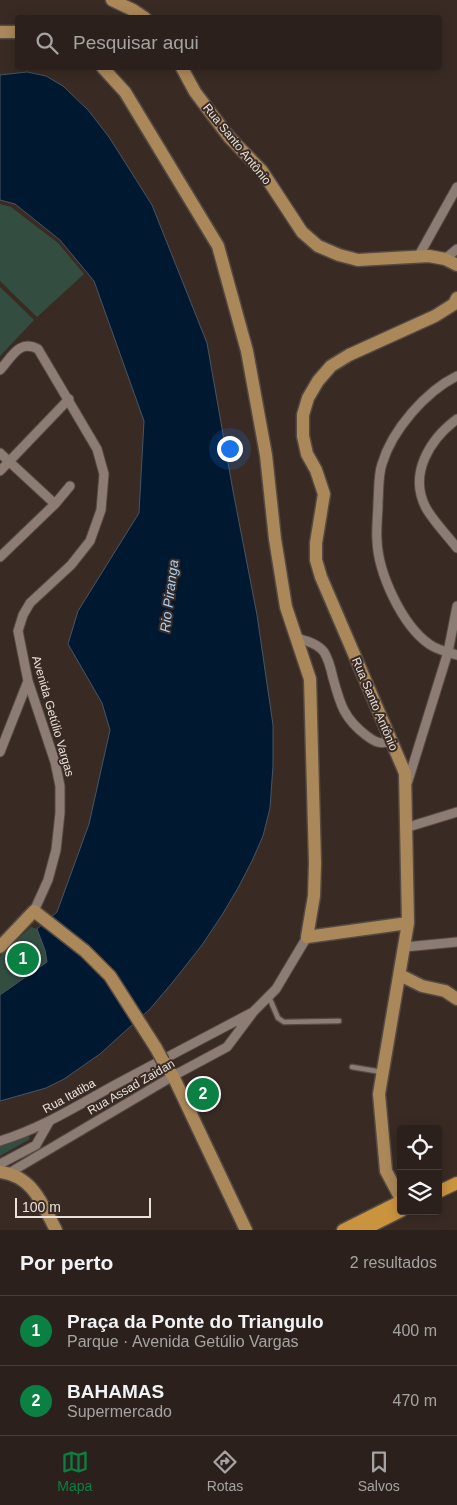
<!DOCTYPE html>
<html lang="pt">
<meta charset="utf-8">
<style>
body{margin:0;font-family:Arial,sans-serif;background:#332824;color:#f1f3f6}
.controls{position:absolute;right:15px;bottom:15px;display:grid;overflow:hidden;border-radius:5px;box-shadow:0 2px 12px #0003}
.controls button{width:45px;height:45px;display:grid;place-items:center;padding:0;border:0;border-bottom:1px solid #473e3a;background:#2b201b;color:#f1f3f6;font:25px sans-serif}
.scale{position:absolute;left:15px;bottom:12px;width:136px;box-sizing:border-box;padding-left:5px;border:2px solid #eae1dc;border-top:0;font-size:14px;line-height:18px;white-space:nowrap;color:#eae1dc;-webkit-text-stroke:4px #392b24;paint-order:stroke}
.you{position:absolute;left:229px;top:448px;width:18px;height:18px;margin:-12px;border:4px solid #fff;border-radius:50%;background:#1a73e8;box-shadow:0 0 0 8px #1a73e833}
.badge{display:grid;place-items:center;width:32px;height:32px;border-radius:50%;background:#0b8043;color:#fff;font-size:16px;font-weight:700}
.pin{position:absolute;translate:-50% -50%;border:2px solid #fff;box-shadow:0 1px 5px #0006}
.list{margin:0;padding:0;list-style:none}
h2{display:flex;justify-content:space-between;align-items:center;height:65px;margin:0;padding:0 20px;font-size:21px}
h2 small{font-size:16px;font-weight:400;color:#a6a3a3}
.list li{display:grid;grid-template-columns:32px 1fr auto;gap:15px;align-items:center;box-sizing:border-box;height:70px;padding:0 20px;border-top:1px solid #473e3a}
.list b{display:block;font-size:19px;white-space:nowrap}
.list p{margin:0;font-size:16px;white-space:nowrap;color:#a6a3a3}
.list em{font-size:16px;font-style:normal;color:#a6a3a3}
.icon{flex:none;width:28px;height:28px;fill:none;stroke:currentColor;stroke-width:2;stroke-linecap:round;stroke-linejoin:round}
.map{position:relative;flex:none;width:457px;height:1230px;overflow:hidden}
.search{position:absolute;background:#2b201b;box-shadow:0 2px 12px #0003;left:15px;right:15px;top:15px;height:55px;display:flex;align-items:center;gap:12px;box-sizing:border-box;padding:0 18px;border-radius:5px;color:#a6a3a3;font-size:19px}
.sheet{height:205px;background:#2b201b}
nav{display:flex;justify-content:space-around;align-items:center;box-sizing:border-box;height:70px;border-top:1px solid #473e3a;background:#2b201b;font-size:14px;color:#a6a3a3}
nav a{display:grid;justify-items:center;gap:2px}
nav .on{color:#0b8043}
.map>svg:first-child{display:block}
.green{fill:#334d41}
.water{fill:#001931;stroke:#465564}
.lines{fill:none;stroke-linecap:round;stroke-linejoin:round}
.lane-casing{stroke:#554943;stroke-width:7}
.street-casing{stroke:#554943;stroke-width:11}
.secondary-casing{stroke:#554943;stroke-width:15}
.primary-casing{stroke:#554943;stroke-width:15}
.lane{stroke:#8c7c73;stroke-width:4.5}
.street{stroke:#8c7c73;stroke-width:9}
.secondary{stroke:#ab8859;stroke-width:12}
.primary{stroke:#ca943e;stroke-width:12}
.secondary-bridge-casing{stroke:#554943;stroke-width:15;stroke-linecap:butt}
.secondary-bridge{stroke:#ab8859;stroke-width:12}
.labels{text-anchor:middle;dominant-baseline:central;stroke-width:4;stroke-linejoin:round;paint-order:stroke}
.street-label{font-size:12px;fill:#eae1dc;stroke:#392b24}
.water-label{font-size:14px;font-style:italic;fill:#a7d1f9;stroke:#392b24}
</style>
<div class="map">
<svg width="457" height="1230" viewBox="0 0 457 1230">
<rect width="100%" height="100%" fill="#392b24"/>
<path class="green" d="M 0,204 L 11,207 L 58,243 L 84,274 L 37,317 L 0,281 Z
M 0,287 L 34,320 L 0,356 Z
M 31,927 L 37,929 L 45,950 L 47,963 L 0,995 L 0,956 Z
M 28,1135 L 30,1139 L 0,1156 L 0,1144 Z"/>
<path class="water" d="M 27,72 L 46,76 L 63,86 L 88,110 L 109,137 L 152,205 L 207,343 L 233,491 L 257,615 L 273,725 L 273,766 L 270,808 L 263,836 L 252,861 L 238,888 L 222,915 L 202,945 L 172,983 L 150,1009 L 122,1034 L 100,1054 L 64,1079 L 46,1088 L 0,1101 L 0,995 L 47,962 L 45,950 L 37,929 L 57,912 L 89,824 L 110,730 L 102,703 L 68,644 L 78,611 L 139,513 L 144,421 L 94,281 L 60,240 L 15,204 L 0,200 L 0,75 Z"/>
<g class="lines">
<defs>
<path id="lane" d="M 269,997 L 278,1018 L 284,1022 L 339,1021
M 352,1067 L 382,1072"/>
<path id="street" d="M 418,257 L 457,187
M 445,259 L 457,249
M 0,370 C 12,357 19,339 38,349 L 97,449 L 104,474 L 101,510 L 90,541 L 71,565 L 30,603 L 23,615 L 18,631 L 28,681 L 55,762 L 60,786 L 60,813 L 56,850 L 48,880 L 34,911
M 457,376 C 426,391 392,430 382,464 C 378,476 379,490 378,502 C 378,515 376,528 377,540 C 378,573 402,625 429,644 C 437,650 448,652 457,655
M 457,419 C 430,439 408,474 426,508 C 434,522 447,535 457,548
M 0,453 L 55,504
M 0,471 L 69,399
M 0,557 L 55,504 L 70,486
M 297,638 C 307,641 318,644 324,652 C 329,660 331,669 333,678 C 340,704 344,719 367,736 C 375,742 381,745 391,741
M 0,752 L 28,681
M 408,781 L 448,652 L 457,606
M 405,828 L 457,812
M 405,947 L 457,942
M 0,1141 C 46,1127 84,1101 126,1079 C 168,1057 210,1035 251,1013
M 0,1164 L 36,1145 L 49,1122
M 9,1173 L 173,1076 L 227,1047 L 254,1011 L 276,989 L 307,937"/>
<path id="secondary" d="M 112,0 L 133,10 L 145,18
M 0,32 L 18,32
M 103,68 L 125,92 L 218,246 L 247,351 L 266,455 L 275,539 L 286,607 L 310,679 L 315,863 L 314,896 L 307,937 L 408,923
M 182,68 L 195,92 L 229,137 L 262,171 L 302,232 L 318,246 L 339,255 L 358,260 L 429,256 L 445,259 L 457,265
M 0,947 L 34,911 L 85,951 L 110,976 L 156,1048
M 400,975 L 422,986 L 445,991 L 457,999
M 163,1061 L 173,1076 L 246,1230
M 0,1172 C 33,1176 42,1204 56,1230
M 401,1199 L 386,1171 L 379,1094 L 408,923 L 405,773 L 321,577 L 316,560 L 316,543 L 324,494 L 316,470 L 307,454 L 303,436 L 303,415 L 308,398 L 318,381 L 331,366 L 349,355 L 435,316 L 454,304 L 457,298"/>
<path id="primary" d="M 438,1192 L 457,1183
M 343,1230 L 401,1201
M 363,1230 L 401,1211"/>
</defs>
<use href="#lane" class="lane-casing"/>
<use href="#street" class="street-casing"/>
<use href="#secondary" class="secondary-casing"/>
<use href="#primary" class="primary-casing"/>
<use href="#lane" class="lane"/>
<use href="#street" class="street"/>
<use href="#secondary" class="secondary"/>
<use href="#primary" class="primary"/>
<defs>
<path id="secondary-bridge" d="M 156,1048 L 163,1061"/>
</defs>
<use href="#secondary-bridge" class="secondary-bridge-casing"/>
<use href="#secondary-bridge" class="secondary-bridge"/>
</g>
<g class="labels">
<g class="street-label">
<text transform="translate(237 144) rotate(51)">Rua Santo Antônio</text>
<text transform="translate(375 704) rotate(67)">Rua Santo Antônio</text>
<text transform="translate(53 716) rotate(74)">Avenida Getúlio Vargas</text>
<text transform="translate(131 1087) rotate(-30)">Rua Assad Zaidan</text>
<text transform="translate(69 1096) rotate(-29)">Rua Itatiba</text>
</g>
<g class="water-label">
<text transform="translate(169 596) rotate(-83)">Rio Piranga</text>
</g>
</g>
</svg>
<div class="controls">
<button><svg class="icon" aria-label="locate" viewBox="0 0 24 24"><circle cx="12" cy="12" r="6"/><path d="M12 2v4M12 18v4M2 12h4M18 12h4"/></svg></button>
<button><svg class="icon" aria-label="layers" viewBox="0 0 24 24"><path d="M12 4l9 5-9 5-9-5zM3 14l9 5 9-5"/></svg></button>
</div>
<div class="scale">100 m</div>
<div class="you"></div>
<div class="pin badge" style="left:23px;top:959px">1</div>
<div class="pin badge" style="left:203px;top:1094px">2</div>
<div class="search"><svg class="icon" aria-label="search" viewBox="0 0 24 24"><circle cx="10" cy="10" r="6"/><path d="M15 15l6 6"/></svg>Pesquisar aqui</div>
</div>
<section class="sheet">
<h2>Por perto<small>2 resultados</small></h2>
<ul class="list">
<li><span class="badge">1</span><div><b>Praça da Ponte do Triangulo</b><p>Parque · Avenida Getúlio Vargas</p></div><em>400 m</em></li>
<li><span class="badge">2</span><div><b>BAHAMAS</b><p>Supermercado</p></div><em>470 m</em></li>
</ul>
</section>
<nav>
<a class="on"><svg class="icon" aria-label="map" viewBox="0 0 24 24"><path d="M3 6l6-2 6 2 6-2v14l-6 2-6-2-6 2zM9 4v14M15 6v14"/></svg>Mapa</a>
<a><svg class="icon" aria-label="directions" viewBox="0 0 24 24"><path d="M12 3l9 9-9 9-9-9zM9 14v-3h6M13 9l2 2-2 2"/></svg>Rotas</a>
<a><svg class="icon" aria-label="saved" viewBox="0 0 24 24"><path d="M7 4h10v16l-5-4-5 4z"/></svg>Salvos</a>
</nav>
